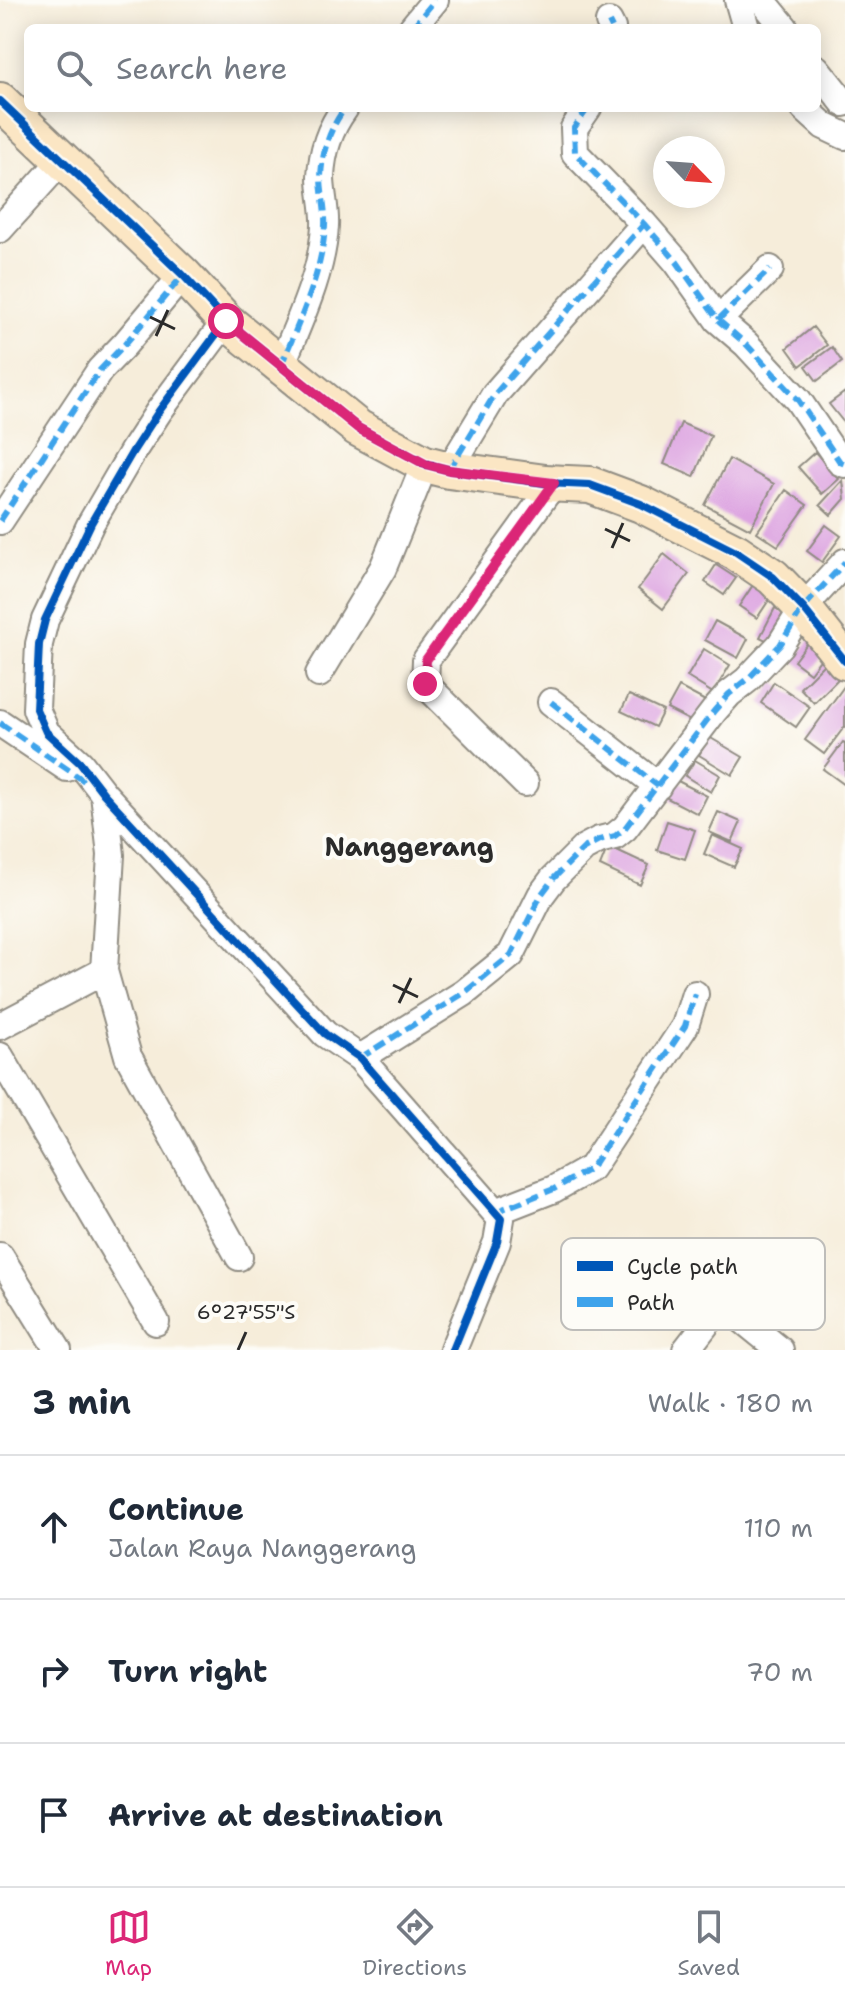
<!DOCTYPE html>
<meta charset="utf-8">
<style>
body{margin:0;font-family:"Shantell Sans",sans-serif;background:#f2f2f3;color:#1f2937}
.compass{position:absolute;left:653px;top:136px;width:72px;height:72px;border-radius:50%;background:#fff;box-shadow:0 4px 20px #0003;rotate:115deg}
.stop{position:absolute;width:24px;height:24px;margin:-18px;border:6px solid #db2777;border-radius:50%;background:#fff}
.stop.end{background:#db2777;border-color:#fff;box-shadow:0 2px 8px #0008}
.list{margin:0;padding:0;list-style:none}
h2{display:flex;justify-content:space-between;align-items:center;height:104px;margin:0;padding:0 32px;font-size:34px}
h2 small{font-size:26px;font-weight:400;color:#747a83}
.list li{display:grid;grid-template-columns:52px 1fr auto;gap:24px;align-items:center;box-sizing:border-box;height:144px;padding:0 32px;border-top:2px solid #e0e1e3}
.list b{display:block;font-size:30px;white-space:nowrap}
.list p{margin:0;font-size:26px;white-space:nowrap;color:#747a83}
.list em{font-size:26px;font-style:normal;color:#747a83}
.icon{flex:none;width:44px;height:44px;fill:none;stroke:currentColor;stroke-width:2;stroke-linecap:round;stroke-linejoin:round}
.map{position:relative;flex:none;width:845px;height:1350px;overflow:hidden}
.search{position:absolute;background:#fff;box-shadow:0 4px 20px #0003;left:24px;right:24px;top:24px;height:88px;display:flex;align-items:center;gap:20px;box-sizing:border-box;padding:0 28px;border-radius:12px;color:#747a83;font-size:30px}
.sheet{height:536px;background:#fff}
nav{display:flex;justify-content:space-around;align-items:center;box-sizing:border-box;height:112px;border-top:2px solid #e0e1e3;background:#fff;font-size:22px;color:#747a83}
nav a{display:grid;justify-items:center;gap:4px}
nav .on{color:#db2777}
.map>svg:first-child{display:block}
.building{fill:#dda4e1}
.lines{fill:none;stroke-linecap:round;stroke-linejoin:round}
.street-casing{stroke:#908c82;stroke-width:30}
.secondary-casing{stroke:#908c82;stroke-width:40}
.street{stroke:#fff;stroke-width:26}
.secondary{stroke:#fbe6c4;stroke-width:36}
.quiet{stroke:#3ea3eb;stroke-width:6;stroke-dasharray:12 6;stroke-linecap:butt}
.cycleway-casing{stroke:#fdfcf7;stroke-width:13}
.cycleway{stroke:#0057b8;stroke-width:8}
.route{stroke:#db2777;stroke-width:10}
.ticks{fill:none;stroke:#2b2b2b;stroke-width:3}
.labels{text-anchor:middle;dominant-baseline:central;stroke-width:8;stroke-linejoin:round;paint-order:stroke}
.quarter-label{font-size:26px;font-weight:bold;fill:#2b2b2b;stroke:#fdfcf7}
.key{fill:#fdfcf7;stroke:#bebdba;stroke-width:2}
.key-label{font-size:22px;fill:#2b2b2b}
.ticks-label{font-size:20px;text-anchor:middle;fill:#2b2b2b;stroke:#fdfcf7;stroke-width:8;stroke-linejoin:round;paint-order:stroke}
</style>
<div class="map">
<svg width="845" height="1350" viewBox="0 0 845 1350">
<rect width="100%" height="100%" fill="#fdfcf7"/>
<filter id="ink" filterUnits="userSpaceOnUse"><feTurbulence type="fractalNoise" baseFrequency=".0125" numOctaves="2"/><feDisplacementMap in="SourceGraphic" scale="16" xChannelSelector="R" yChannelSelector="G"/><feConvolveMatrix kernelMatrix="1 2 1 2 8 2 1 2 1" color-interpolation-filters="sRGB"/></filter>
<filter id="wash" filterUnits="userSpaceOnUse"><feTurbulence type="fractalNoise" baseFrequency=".006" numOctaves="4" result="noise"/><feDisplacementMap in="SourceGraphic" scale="32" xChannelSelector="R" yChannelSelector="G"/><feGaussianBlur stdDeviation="1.8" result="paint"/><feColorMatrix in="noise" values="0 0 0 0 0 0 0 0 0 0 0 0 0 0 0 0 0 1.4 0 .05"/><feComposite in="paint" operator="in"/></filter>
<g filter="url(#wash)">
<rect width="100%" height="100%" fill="#f6edda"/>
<g id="blocks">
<path class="building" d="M 813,327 L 827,345 L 800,366 L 787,348 Z
M 832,347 L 842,362 L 817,381 L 806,366 Z
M 845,392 L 845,424 L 829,404 Z
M 681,423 L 711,436 L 694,477 L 664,464 Z
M 815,452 L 839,479 L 822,494 L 798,467 Z
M 729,459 L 774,484 L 750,529 L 705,505 Z
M 843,480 L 845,499 L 831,515 L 820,505 Z
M 786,490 L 807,505 L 778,546 L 757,532 Z
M 826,525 L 841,536 L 822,562 L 807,551 Z
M 664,554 L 689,574 L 663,609 L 638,589 Z
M 716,565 L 736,578 L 724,595 L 705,582 Z
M 753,585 L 771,597 L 757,618 L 739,606 Z
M 775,608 L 791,617 L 776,645 L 760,637 Z
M 715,621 L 748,639 L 738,658 L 705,640 Z
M 815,633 L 831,645 L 810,673 L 794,661 Z
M 704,649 L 730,665 L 713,693 L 687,677 Z
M 827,661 L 842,675 L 814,703 L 800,688 Z
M 774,682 L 810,707 L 796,727 L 761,703 Z
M 845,685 L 845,726 L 824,754 L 805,740 Z
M 679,687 L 711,704 L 700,726 L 667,709 Z
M 629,695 L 663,711 L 655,727 L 621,711 Z
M 709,737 L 743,757 L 732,775 L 699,755 Z
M 843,742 L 845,743 L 845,785 L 823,769 Z
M 695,760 L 720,775 L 711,792 L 685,776 Z
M 674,779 L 707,796 L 698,814 L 665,797 Z
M 718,812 L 741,822 L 732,842 L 709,832 Z
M 667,821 L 695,830 L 685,859 L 657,850 Z
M 712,835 L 743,849 L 734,867 L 704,854 Z
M 608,846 L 649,865 L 640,885 L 600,866 Z"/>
</g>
</g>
<g filter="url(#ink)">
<use href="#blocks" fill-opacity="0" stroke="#908c82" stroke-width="2"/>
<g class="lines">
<defs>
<path id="street" d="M 738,0 L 746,28
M 762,0 L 785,28
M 609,22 L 612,28
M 412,28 L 435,0
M 817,69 L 844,103
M 588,108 L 574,128 L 575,153 L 644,224 L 677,262 L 718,320 L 746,344 L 798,400 L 840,462 L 845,464
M 804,108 L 824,126 L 845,136
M 0,229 L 62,160
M 718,320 L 770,269
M 226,321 L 159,411 L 133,451 L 91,523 L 45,620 L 39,644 L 36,709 L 46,732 L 80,763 L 104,794 L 325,1034 L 360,1058 L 501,1219 L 497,1242 L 453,1350
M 281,366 C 299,321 322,275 325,226 C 326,209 321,193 321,177 C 322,151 330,128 345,108
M 449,470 L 495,394 L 644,224
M 0,521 L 100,370 L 125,344 L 183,275
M 319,674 L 383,568 L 425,464
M 551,702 L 658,786
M 0,723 L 67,768
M 525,783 L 425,684 L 426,660 L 554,483
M 102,792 L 104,794 L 111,855 L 104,971 L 128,1056 L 239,1257
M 0,1026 L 104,971
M 0,1056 L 156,1322
M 360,1058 L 464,993 L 511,955 L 541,895 L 553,879 L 584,848 L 599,840 L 615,836 L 625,828 L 714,711 L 729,694 L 747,680 L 780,645 L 803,608 L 845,562
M 495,1212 L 554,1189 L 591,1168 L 685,1026 L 695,994
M 0,1256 L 58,1350
M 686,1350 L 717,1310 L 728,1308 L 780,1350"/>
<path id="secondary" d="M 0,101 L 183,275 L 226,321 L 358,428 L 425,464 L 449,470 L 545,483 L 590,485 L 641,504 L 736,552 L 773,577 L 803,608 L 845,661"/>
</defs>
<use href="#street" class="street-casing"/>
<use href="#secondary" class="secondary-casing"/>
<use href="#street" class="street"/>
<use href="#secondary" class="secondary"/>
<path class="quiet" d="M 609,22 L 612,28
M 412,28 L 435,0
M 588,108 L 574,128 L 575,153 L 644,224 L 677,262 L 718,320 L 746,344 L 798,400 L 840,462 L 845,464
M 718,320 L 770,269
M 281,366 C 299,321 322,275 325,226 C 326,209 321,193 321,177 C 322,151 330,128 345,108
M 449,470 L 495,394 L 644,224
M 0,521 L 100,370 L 125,344 L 183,275
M 551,702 L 658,786
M 0,723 L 86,782
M 360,1058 L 464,993 L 511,955 L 541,895 L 553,879 L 584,848 L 599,840 L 615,836 L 625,828 L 714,711 L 729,694 L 747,680 L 780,645 L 803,608 L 845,562
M 495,1212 L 554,1189 L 591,1168 L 685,1026 L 695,994"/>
<defs>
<path id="cycleway" d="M 0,101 L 183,275 L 226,321 L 358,428 L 425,464 L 449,470 L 545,483 L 590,485 L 641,504 L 736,552 L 773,577 L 803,608 L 845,661
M 226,321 L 159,411 L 133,451 L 91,523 L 45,620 L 39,644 L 36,709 L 46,732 L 80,763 L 104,794 L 325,1034 L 360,1058 L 501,1219 L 497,1242 L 453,1350"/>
</defs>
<use href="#cycleway" class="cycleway-casing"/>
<use href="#cycleway" class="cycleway"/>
</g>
</g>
<g class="lines" filter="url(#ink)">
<path class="route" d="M 226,321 L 358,428 L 425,464 L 449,470 L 554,483 L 426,660 L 425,684"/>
</g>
<path class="ticks" d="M 150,317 L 175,329M 156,336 L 168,310M 605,529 L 630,541M 612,548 L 623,523M 393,985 L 418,997M 399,1003 L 411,978M 238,1350 L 246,1332"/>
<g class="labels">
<g class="quarter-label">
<text x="409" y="846">Nanggerang</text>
</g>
</g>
<rect x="561" y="1238" width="264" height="92" rx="12" class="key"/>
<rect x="577" y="1261" width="36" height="10" fill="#0057b8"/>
<rect x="577" y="1297" width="36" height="10" fill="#3ea3eb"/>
<g class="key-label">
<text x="627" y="1274">Cycle path</text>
<text x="627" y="1310">Path</text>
</g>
<g class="ticks-label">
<text x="246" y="1319">6°27'55"S</text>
</g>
</svg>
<svg class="compass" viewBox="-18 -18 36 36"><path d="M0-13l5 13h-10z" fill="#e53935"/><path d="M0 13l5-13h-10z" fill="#747a83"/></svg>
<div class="stop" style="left:226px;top:321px"></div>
<div class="stop end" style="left:425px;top:684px"></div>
<div class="search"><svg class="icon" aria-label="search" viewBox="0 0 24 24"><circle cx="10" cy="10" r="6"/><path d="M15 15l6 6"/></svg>Search here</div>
</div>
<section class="sheet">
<h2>3 min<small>Walk · 180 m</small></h2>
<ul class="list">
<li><svg class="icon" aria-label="ahead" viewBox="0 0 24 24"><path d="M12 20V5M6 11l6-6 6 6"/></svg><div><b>Continue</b><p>Jalan Raya Nanggerang</p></div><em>110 m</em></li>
<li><svg class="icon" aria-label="right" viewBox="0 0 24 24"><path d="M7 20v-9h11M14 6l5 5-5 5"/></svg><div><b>Turn right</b></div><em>70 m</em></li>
<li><svg class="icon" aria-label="arrive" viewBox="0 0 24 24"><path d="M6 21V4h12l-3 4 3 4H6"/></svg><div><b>Arrive at destination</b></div></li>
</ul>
</section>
<nav>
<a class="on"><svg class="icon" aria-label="map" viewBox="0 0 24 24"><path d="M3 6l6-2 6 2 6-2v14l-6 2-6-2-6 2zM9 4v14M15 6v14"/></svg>Map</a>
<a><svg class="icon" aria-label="directions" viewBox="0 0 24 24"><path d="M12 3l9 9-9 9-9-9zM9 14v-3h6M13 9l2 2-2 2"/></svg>Directions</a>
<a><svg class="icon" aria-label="saved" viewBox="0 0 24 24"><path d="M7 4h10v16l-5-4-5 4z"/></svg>Saved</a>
</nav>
